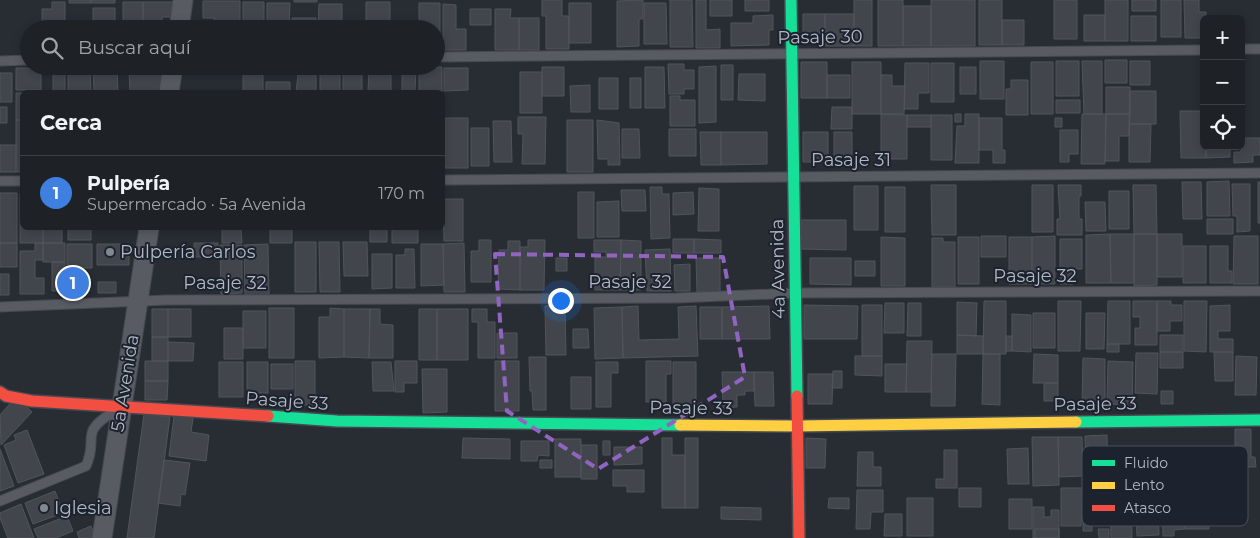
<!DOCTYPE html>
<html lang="es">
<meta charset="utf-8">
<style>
body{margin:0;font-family:Montserrat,sans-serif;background:#262a2f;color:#f1f3f6}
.controls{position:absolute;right:15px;top:15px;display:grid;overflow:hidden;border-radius:8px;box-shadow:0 2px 8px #0003}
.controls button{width:45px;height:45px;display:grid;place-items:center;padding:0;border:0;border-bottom:1px solid #3c3f44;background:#1e2227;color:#f1f3f6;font:25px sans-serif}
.you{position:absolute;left:560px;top:300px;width:18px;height:18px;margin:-12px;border:4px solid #fff;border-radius:50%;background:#1a73e8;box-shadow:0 0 0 8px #1a73e833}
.badge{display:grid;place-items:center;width:32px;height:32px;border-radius:50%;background:#db2777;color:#fff;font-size:16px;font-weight:700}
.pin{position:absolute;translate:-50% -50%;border:2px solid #fff;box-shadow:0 1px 5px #0006}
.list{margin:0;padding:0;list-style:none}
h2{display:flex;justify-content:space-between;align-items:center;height:65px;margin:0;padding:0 20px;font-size:21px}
h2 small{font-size:16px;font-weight:400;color:#a1a4a7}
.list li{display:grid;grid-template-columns:32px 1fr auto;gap:15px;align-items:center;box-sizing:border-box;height:75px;padding:0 20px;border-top:1px solid #3c3f44}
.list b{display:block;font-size:19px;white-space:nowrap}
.list p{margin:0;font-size:16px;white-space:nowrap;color:#a1a4a7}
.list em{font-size:16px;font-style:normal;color:#a1a4a7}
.icon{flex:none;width:28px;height:28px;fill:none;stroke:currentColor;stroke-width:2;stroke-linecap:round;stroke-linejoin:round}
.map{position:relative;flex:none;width:1260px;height:538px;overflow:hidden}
.search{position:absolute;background:#1e2227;box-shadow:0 2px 8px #0003;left:20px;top:20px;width:425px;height:55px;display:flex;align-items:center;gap:12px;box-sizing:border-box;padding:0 18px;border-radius:28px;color:#a1a4a7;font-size:19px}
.panel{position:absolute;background:#1e2227;box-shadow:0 2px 8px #0003;left:20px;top:90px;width:425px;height:140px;border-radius:8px}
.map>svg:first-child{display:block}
.building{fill:#42464c;stroke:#50545b}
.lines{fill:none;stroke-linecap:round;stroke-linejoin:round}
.lane-casing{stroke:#46494f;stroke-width:11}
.street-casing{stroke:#46494f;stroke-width:21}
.fast-casing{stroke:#46494f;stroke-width:14}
.slow-casing{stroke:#46494f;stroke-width:14}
.jam-casing{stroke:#46494f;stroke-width:14}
.lane{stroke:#585b62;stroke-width:9}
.street{stroke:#585b62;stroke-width:19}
.fast{stroke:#16e098;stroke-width:11}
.slow{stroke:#ffcf43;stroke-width:11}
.jam{stroke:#f24e42;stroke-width:11}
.marked{fill:none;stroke:#9164c1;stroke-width:4;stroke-dasharray:10 6;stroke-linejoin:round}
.poi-dot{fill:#828892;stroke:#1c232e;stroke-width:2}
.labels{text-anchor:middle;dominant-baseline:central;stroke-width:4;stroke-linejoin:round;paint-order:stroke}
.street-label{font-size:18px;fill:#b2b9c5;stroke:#1c232e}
.poi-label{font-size:18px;fill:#b2b9c5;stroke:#1c232e;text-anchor:start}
.key{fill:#1c232e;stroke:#49505b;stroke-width:1}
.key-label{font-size:14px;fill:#b2b9c5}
</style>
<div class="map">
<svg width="1260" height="538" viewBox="0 0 1260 538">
<rect width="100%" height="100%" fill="#282d34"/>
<path class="building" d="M 69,0 L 91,0 L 91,3 L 69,3 Z
M 91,0 L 115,0 L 115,3 L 91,3 Z
M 294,0 L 317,0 L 317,2 L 294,2 Z
M 542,0 L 562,0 L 562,16 L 569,16 L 569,49 L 546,49 L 546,16 L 542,16 Z
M 643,0 L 643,19 L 639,19 L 639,46 L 617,47 L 617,1 Z
M 670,0 L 692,0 L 693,47 L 670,47 Z
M 696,0 L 706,0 L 706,30 L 720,29 L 720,48 L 696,48 Z
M 710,0 L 732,0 L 732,16 L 710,16 Z
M 745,0 L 769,0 L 769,11 L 745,11 Z
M 854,0 L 872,0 L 872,46 L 854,46 Z
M 878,0 L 903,0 L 903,46 L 878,46 Z
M 931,0 L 975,0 L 975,46 L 931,46 Z
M 979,0 L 1002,0 L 1002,45 L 979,45 Z
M 1054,0 L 1077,0 L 1077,39 L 1054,39 Z
M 1105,0 L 1128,0 L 1128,41 L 1105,41 Z
M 1132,0 L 1156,0 L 1156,11 L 1132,11 Z
M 1161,0 L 1181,0 L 1181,37 L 1161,37 Z
M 1184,0 L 1199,0 L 1199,12 L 1206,12 L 1206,19 L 1204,19 L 1204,38 L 1185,38 Z
M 203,1 L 240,1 L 240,29 L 214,29 L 214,18 L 203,18 Z
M 52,2 L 65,2 L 65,25 L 56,25 L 56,29 L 42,29 L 42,9 L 52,9 Z
M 123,2 L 143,2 L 143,29 L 123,29 Z
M 143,2 L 174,2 L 174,17 L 162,17 L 162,29 L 143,29 Z
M 243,2 L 264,2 L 264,29 L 243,29 Z
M 366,2 L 390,2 L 390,29 L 366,29 Z
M 267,3 L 290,3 L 289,29 L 267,29 Z
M 419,3 L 440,3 L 440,44 L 436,44 L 436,29 L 419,29 Z
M 569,3 L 591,3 L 591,43 L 569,43 Z
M 644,3 L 666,3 L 667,44 L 644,44 Z
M 319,4 L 342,4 L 342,29 L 318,29 Z
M 443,4 L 456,5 L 456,29 L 466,29 L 466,50 L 443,50 Z
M 903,6 L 931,6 L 931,46 L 903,46 Z
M 93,8 L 115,8 L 115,29 L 93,29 Z
M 470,9 L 491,9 L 491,25 L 470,25 Z
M 495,9 L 511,9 L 510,18 L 519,18 L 519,50 L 495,50 Z
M 803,14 L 825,14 L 825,28 L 820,28 L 820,41 L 803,41 Z
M 825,14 L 854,14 L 854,46 L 825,46 Z
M 773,15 L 773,30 L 769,30 L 769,45 L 731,46 L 731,23 L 753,23 L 753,16 Z
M 1084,15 L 1105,15 L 1105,41 L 1084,41 Z
M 1131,16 L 1156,16 L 1156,41 L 1131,41 Z
M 292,18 L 316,18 L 316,29 L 292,29 Z
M 519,18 L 539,18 L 539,50 L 519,50 Z
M 1002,20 L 1024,20 L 1024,45 L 1002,45 Z
M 395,21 L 417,21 L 417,29 L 395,29 Z
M 24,35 L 29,35 L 29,57 L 24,57 Z
M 1105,60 L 1127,60 L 1127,83 L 1105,83 Z
M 980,61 L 1004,61 L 1004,99 L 980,99 Z
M 1056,61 L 1079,61 L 1079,96 L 1056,96 Z
M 1082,61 L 1102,61 L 1102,114 L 1084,114 Z
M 1130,61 L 1150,61 L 1150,85 L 1130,85 Z
M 801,62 L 827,62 L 827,98 L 801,98 Z
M 852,62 L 881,62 L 881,114 L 852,114 Z
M 1031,62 L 1053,62 L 1053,114 L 1031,114 Z
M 905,63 L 929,63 L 929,93 L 918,93 L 918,109 L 904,109 Z
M 931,63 L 954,63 L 954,102 L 931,102 Z
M 668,64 L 684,64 L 684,70 L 694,70 L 694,89 L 684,89 L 684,94 L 669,94 Z
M 721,65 L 733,65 L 733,100 L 721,100 Z
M 299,66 L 316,66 L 316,92 L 296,92 Z
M 320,66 L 340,66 L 340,92 L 320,92 Z
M 716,66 L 716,122 L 699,123 L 699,67 Z
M 402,67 L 416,67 L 415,92 L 402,92 Z
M 419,67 L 442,67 L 442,92 L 419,92 Z
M 542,67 L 564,67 L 564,96 L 542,96 Z
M 645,67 L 664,67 L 665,108 L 645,108 Z
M 960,67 L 976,67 L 976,94 L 960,94 Z
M 16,68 L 41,68 L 41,90 L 16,90 Z
M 117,68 L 118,92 L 94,92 L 93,69 Z
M 243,68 L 263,69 L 263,92 L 243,92 Z
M 343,68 L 362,68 L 362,92 L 343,92 Z
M 369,68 L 391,68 L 391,92 L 368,92 Z
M 444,68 L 468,68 L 468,90 L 444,91 Z
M 53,69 L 65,69 L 65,92 L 53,92 Z
M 68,69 L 90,69 L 91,92 L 68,92 Z
M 162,70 L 162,92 L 130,92 L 129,71 Z
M 520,72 L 542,72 L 542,113 L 520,113 Z
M 0,73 L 12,73 L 12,102 L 0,102 Z
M 739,74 L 765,74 L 765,101 L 738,100 Z
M 827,75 L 850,75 L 850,98 L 827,98 Z
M 881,75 L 892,75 L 892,86 L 905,86 L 904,114 L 881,114 Z
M 599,78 L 618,78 L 618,109 L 599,109 Z
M 630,78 L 641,78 L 641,108 L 630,108 Z
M 1011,80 L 1028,80 L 1028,115 L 1006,115 L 1006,89 L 1011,89 Z
M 266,82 L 290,82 L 290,92 L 266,92 Z
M 590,85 L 590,112 L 571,112 L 570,86 Z
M 1106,87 L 1130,87 L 1130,114 L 1106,114 Z
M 1130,91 L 1156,91 L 1156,124 L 1129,124 Z
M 16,93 L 22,93 L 22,120 L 16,120 Z
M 670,96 L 680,96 L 680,100 L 695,100 L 695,126 L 670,126 Z
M 1056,100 L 1080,100 L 1080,113 L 1056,113 Z
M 0,107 L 7,107 L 7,123 L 0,123 Z
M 832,107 L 852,107 L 852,129 L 831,129 Z
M 1180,111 L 1204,111 L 1204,146 L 1206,146 L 1206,158 L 1181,158 Z
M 881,114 L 907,115 L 907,159 L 881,159 Z
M 955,114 L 961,114 L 961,122 L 955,122 Z
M 965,114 L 979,114 L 979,163 L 955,163 L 957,126 L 965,126 Z
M 1082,114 L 1106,114 L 1105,164 L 1081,164 Z
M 1106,114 L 1130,114 L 1129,136 L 1119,136 L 1119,161 L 1105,161 Z
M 907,115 L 931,115 L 931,127 L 907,127 Z
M 931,115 L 952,115 L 952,160 L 931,160 Z
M 518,117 L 546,117 L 545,164 L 522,164 L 523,134 L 518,134 Z
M 445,118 L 468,118 L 468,168 L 445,168 Z
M 979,118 L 1002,118 L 1002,150 L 1005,150 L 1005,163 L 993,163 L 993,150 L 979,150 Z
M 1055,118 L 1062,118 L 1062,127 L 1055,127 Z
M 16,120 L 22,120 L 22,172 L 16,172 Z
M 567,120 L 593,120 L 593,172 L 567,172 Z
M 597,120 L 619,123 L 620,165 L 608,165 L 608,159 L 598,159 Z
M 493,121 L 511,121 L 512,162 L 494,162 Z
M 1129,124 L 1151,124 L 1150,162 L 1129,162 Z
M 471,128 L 489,128 L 489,166 L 471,166 Z
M 622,129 L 639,129 L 640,158 L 622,158 Z
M 669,129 L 696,129 L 696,156 L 669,156 Z
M 1060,130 L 1078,130 L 1078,154 L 1069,154 L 1069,162 L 1060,162 Z
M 700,132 L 721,132 L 721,165 L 701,165 Z
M 721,132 L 767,132 L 767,164 L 721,165 Z
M 803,132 L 828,132 L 828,162 L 803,162 Z
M 834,132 L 852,132 L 852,163 L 834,163 Z
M 1241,138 L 1260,138 L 1260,155 L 1253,155 L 1253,162 L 1234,163 L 1234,152 L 1241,152 Z
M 0,145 L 16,145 L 16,172 L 0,172 Z
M 1206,146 L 1230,146 L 1230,157 L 1206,158 Z
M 1229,181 L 1230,216 L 1207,216 L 1207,182 Z
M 1182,182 L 1201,182 L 1202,219 L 1183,219 Z
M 1258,182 L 1260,182 L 1260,223 L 1258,223 Z
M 1232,184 L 1250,184 L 1250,231 L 1237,232 L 1237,216 L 1233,216 Z
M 931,185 L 956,185 L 956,235 L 932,235 Z
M 1032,185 L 1053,185 L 1053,232 L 1032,232 Z
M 1058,185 L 1081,185 L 1081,196 L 1079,196 L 1079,219 L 1082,219 L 1082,235 L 1057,235 L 1057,219 L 1060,219 Z
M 1133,185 L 1156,185 L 1157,234 L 1134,234 Z
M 854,186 L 878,186 L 878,230 L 854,230 Z
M 650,187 L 662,187 L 662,194 L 669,194 L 670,238 L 651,239 Z
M 885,187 L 905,187 L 905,232 L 885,232 Z
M 699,188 L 719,189 L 719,231 L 698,231 Z
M 621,190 L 645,190 L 646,211 L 622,211 Z
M 1109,191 L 1129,191 L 1129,229 L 1109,229 Z
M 578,192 L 594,192 L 594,238 L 578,238 Z
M 693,192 L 694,214 L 673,215 L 673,193 Z
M 0,193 L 17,193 L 17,243 L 0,243 Z
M 20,194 L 22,194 L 22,228 L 43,228 L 43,243 L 20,243 Z
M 443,199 L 463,199 L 463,241 L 444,241 Z
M 619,201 L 619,237 L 597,237 L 597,202 Z
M 1085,202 L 1105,202 L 1106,231 L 1086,231 Z
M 1207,219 L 1233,219 L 1233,234 L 1207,234 Z
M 801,220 L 846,220 L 846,250 L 801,249 Z
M 43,228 L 62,228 L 62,243 L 43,243 Z
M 68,228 L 91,228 L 91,240 L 68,240 Z
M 222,228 L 241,228 L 242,243 L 222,243 Z
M 270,228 L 292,228 L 292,243 L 270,243 Z
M 370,228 L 387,228 L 387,242 L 370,242 Z
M 392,228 L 418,228 L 418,243 L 392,243 Z
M 1110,234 L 1111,283 L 1086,283 L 1086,235 Z
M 1110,234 L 1134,234 L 1134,283 L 1111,283 Z
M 1134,234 L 1157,234 L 1157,285 L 1134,286 Z
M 1157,234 L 1182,234 L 1182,277 L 1157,277 Z
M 981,236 L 1006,236 L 1006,257 L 981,257 Z
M 1055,236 L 1055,284 L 1032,284 L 1032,237 Z
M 1234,236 L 1258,236 L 1258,284 L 1233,284 Z
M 881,237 L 905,238 L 905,286 L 881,286 Z
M 958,237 L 979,237 L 979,284 L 958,284 Z
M 1009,237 L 1032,237 L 1032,284 L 1009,284 Z
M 932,238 L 943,238 L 943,242 L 955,242 L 955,287 L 932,287 Z
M 673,239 L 694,239 L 694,253 L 673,253 Z
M 694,239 L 721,240 L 721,253 L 694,253 Z
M 1060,239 L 1082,239 L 1082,269 L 1073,269 L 1073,284 L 1060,284 Z
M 479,240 L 491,240 L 491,282 L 471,282 L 471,251 L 479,251 Z
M 528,240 L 545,240 L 544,290 L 520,290 L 520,247 L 528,247 Z
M 594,240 L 621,240 L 620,290 L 595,290 L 595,257 L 606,257 L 606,252 L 594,252 Z
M 621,240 L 641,241 L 641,290 L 620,290 Z
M 508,241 L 520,241 L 520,290 L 498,289 L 499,250 L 508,250 Z
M 295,242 L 316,242 L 316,292 L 295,292 Z
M 319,242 L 339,242 L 340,292 L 320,292 Z
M 343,242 L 367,242 L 368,276 L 344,276 Z
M 0,243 L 17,243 L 17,267 L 0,267 Z
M 35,243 L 43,243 L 43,260 L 35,260 L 35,278 L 44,278 L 44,294 L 20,294 L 20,251 L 35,251 Z
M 43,243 L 65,243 L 65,262 L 43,262 Z
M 194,243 L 218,243 L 218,257 L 194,257 Z
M 464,243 L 465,292 L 444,292 L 443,244 Z
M 67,244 L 92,244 L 92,268 L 67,268 Z
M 97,244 L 129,244 L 129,265 L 97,265 Z
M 268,244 L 269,297 L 245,297 L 244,245 Z
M 421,244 L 443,244 L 444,285 L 421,286 Z
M 220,245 L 242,245 L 242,293 L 221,294 Z
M 1183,246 L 1206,246 L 1206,283 L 1183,283 Z
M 1210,246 L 1228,246 L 1228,271 L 1232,271 L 1232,283 L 1210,283 Z
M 405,249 L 414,249 L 415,288 L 396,288 L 396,255 L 405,255 Z
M 670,249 L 671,291 L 647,291 L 645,250 Z
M 372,254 L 392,254 L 392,288 L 372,289 Z
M 556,258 L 567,258 L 567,271 L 556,271 Z
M 696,258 L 720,258 L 720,292 L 697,292 Z
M 810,258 L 851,258 L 851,285 L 810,284 Z
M 855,261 L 875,261 L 875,276 L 855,276 Z
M 52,262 L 65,262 L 65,291 L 52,291 Z
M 690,264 L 690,291 L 675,291 L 674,265 Z
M 0,274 L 9,274 L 9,295 L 0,295 Z
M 65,276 L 86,276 L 86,291 L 65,291 Z
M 98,282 L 116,282 L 116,293 L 98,293 Z
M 984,301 L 1006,301 L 1006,354 L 983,354 Z
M 1058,301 L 1081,301 L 1080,351 L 1058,351 Z
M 1108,301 L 1130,301 L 1130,344 L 1107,344 Z
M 1133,301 L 1157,301 L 1157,345 L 1135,345 L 1135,328 L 1140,328 L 1140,317 L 1133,317 Z
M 1157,301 L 1171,301 L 1171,305 L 1182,305 L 1182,321 L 1170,321 L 1170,331 L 1157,331 Z
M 1184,301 L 1207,301 L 1206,352 L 1184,351 Z
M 957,302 L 977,303 L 976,336 L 957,335 Z
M 885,303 L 904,303 L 904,333 L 884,333 Z
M 908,303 L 921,303 L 921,336 L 907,336 Z
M 804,305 L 858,306 L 857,339 L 804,339 Z
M 862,305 L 882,305 L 882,356 L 862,356 Z
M 1230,305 L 1230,331 L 1218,331 L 1218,339 L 1233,339 L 1233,352 L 1210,352 L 1210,306 Z
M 545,306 L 565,306 L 566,355 L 546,355 Z
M 638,306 L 639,340 L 679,339 L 678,307 L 696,306 L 698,356 L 623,358 L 622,307 Z
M 769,306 L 770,339 L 722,339 L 722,307 Z
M 622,307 L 623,358 L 595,359 L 594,308 Z
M 700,307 L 722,307 L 722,339 L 700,339 Z
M 269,308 L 294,308 L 294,358 L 269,358 Z
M 330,308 L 344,309 L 344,357 L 319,358 L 319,317 L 330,317 Z
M 152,309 L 168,309 L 168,337 L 152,337 Z
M 168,309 L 191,309 L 191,337 L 168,337 Z
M 344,309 L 370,309 L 369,358 L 344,357 Z
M 370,309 L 380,309 L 380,324 L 393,325 L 393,358 L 369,358 Z
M 419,309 L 437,309 L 437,360 L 419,360 Z
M 437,309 L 468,309 L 468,360 L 437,360 Z
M 472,309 L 487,309 L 487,322 L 495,322 L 495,358 L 478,358 L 478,322 L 472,322 Z
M 243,311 L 266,311 L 266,348 L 243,348 Z
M 1033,313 L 1055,313 L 1055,348 L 1033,348 Z
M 1086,313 L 1105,313 L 1104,349 L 1086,349 Z
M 1012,314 L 1031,315 L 1031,352 L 1012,351 Z
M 224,328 L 243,328 L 243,359 L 224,359 Z
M 573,329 L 588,329 L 589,348 L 573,348 Z
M 497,333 L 517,333 L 517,358 L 497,358 Z
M 957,335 L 983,336 L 983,354 L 957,354 Z
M 1160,335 L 1183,335 L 1183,352 L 1160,352 Z
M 1006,336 L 1012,336 L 1012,351 L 1006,351 Z
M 152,337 L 168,337 L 168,361 L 152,361 Z
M 907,341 L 932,341 L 931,392 L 906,392 Z
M 168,342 L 194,343 L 193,361 L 168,361 Z
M 1107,344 L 1119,344 L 1119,352 L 1107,352 Z
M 1160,352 L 1183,352 L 1183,368 L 1160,368 Z
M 1214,352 L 1233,352 L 1233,381 L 1215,381 Z
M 1136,353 L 1158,353 L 1157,394 L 1135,393 Z
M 932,354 L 956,354 L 955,406 L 931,406 Z
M 983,354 L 1000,354 L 1000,405 L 982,404 Z
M 1034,354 L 1058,355 L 1058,383 L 1033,383 Z
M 855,356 L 882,356 L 882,376 L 855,375 Z
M 1236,356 L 1257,357 L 1256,395 L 1235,395 Z
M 529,357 L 546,357 L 546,410 L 533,410 L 532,391 L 530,391 Z
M 1083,358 L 1105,359 L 1105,405 L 1082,405 Z
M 145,361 L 168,361 L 168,381 L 145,381 Z
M 295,361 L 315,361 L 315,405 L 295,405 Z
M 395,361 L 417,361 L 417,383 L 404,383 L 404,392 L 395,392 Z
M 495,361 L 519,361 L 519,411 L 495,411 Z
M 646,361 L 671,361 L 671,374 L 666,374 L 666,402 L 646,402 Z
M 1108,361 L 1133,362 L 1132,405 L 1107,404 Z
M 219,362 L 243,362 L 243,397 L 219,397 Z
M 247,362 L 268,362 L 268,393 L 247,393 Z
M 372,362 L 391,362 L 394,391 L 373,391 Z
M 596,362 L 618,362 L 618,373 L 611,373 L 611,407 L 596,407 Z
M 673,362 L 696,362 L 696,409 L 673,409 Z
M 271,364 L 293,364 L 293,389 L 271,389 Z
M 885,364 L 907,364 L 906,392 L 885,392 Z
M 422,369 L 447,369 L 447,412 L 423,413 Z
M 833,371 L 842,371 L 842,388 L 832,388 Z
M 722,372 L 754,372 L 754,391 L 745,391 L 745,395 L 737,395 L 737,407 L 723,408 Z
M 754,372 L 773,372 L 774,406 L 755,406 Z
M 808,374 L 833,374 L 832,404 L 808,404 Z
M 571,377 L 591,377 L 591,409 L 571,409 Z
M 145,381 L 168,381 L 167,400 L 145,400 Z
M 1044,383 L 1058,383 L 1058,401 L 1044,401 Z
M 1161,391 L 1173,391 L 1173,404 L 1161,404 Z
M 16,397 L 32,412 L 1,445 L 0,415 Z
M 144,414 L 170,417 L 154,538 L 127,538 Z
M 174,416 L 193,418 L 191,432 L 209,435 L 206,461 L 169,456 Z
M 1235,429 L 1251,429 L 1251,457 L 1255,457 L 1256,467 L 1244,467 L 1244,457 L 1235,457 Z
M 27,430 L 44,474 L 18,483 L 4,445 L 16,440 L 14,435 Z
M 1107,435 L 1108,482 L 1094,483 L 1093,476 L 1086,476 L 1085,436 Z
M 1032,437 L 1058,437 L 1059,485 L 1033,486 Z
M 1058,437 L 1082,437 L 1083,476 L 1059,477 Z
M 463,438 L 510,439 L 510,459 L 462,458 Z
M 662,438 L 672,438 L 672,455 L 685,455 L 685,508 L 662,508 Z
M 685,438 L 698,438 L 698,508 L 685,508 Z
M 806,438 L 826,439 L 825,468 L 806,468 Z
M 555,439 L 581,439 L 581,477 L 555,477 Z
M 521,441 L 549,441 L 549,456 L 538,455 L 537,461 L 521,461 Z
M 603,441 L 610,441 L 610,455 L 603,455 Z
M 581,445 L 597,445 L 597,479 L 581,479 Z
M 614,447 L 642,447 L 642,464 L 614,465 Z
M 1028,448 L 1029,484 L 1008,484 L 1007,449 Z
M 0,449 L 14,486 L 0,491 Z
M 944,450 L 957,450 L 957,488 L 936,488 L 936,479 L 944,479 Z
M 858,452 L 873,452 L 873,467 L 881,467 L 881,486 L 857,486 Z
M 164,460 L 190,463 L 185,495 L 181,494 L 180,506 L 158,503 Z
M 540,460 L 552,460 L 552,468 L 540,468 Z
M 613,470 L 644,470 L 644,492 L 627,492 L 627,486 L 613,486 Z
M 1148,487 L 1148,507 L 1158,506 L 1159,535 L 1137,536 L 1136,509 L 1132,509 L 1131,488 Z
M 1198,487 L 1209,487 L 1209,529 L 1185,529 L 1184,493 L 1198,493 Z
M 959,488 L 981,488 L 981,507 L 959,507 Z
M 1061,488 L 1083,488 L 1081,526 L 1061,526 Z
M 1083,488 L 1108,488 L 1108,520 L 1092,520 L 1092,531 L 1083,531 Z
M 1110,488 L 1131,488 L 1132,538 L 1111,538 Z
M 857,490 L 883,490 L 883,512 L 871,512 L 870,529 L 856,529 Z
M 55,491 L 63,513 L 33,524 L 25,503 Z
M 829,498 L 849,498 L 849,509 L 828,508 Z
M 907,498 L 933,498 L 933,536 L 907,536 Z
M 1009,499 L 1032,499 L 1032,529 L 1009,529 Z
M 1162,503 L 1184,503 L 1185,529 L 1174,530 L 1174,536 L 1163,536 Z
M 21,504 L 34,538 L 8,538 L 0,518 L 0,513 Z
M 721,507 L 761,508 L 761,520 L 721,519 Z
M 1033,507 L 1044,507 L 1044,517 L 1051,517 L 1051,510 L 1059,510 L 1059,538 L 1033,538 Z
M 885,514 L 902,514 L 902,536 L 884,536 Z
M 67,516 L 73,531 L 56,538 L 38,538 L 34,529 Z
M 91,526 L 96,538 L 79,538 L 77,532 Z
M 1035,529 L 1059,529 L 1059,538 L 1035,538 Z
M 1098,529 L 1109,529 L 1109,538 L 1099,538 Z"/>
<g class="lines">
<defs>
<path id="lane" d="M 1241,49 L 1260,49
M 436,57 L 1204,50
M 0,61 L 29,60
M 442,180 L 1260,173
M 0,181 L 22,181
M 0,307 L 167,300 L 677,298 L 795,293 L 1260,291
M 0,501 L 86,466 C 99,437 78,434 113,412"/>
<path id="street" d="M 179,29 L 183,0
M 169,92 L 173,66
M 102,538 L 149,228"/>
<path id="fast" d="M 791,0 L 797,396
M 268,416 L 337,421 L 680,425
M 1076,422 L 1260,420"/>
<path id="slow" d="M 680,425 L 797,426 L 1076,422"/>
<path id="jam" d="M 0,392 L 6,396 L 32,401 L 268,416
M 797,396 L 799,538"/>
</defs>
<use href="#lane" class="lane-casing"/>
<use href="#street" class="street-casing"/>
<use href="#fast" class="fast-casing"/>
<use href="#slow" class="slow-casing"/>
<use href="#jam" class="jam-casing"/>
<use href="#lane" class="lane"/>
<use href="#street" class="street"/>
<use href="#fast" class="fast"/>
<use href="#slow" class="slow"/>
<use href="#jam" class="jam"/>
</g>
<path class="marked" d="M 495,254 L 723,257 L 745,377 L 598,469 L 507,411 Z"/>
<g class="poi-dot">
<circle cx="110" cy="252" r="5"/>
<circle cx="44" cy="508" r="5"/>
</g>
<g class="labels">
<g class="street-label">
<text transform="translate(820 37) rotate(-1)">Pasaje 30</text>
<text x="851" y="160">Pasaje 31</text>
<text transform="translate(778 269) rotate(-91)">4a Avenida</text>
<text x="1035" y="276">Pasaje 32</text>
<text x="630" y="282">Pasaje 32</text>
<text x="225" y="283">Pasaje 32</text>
<text transform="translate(125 383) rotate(-81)">5a Avenida</text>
<text transform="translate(287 401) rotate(4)">Pasaje 33</text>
<text transform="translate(1095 404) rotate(-1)">Pasaje 33</text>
<text transform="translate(691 408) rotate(1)">Pasaje 33</text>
</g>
<g class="poi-label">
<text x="120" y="252">Pulpería Carlos</text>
<text x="54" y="508">Iglesia</text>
</g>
</g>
<rect x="1082" y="446" width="166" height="80" rx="8" class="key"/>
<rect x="1092" y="460" width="23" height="6" fill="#16e098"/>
<rect x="1092" y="482" width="23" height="7" fill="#ffcf43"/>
<rect x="1092" y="505" width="23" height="6" fill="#f24e42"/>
<g class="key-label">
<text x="1124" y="468">Fluido</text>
<text x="1124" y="490">Lento</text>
<text x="1124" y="513">Atasco</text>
</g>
</svg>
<div class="controls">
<button>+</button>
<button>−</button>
<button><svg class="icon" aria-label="locate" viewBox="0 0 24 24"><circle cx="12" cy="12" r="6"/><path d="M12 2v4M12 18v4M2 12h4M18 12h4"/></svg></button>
</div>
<div class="you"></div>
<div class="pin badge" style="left:73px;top:283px;background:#3f7fe0">1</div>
<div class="search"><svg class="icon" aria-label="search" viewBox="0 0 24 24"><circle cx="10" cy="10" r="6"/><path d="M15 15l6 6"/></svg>Buscar aquí</div>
<section class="panel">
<h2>Cerca<small></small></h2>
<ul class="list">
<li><span class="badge" style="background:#3f7fe0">1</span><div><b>Pulpería</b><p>Supermercado · 5a Avenida</p></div><em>170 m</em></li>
</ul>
</section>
</div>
